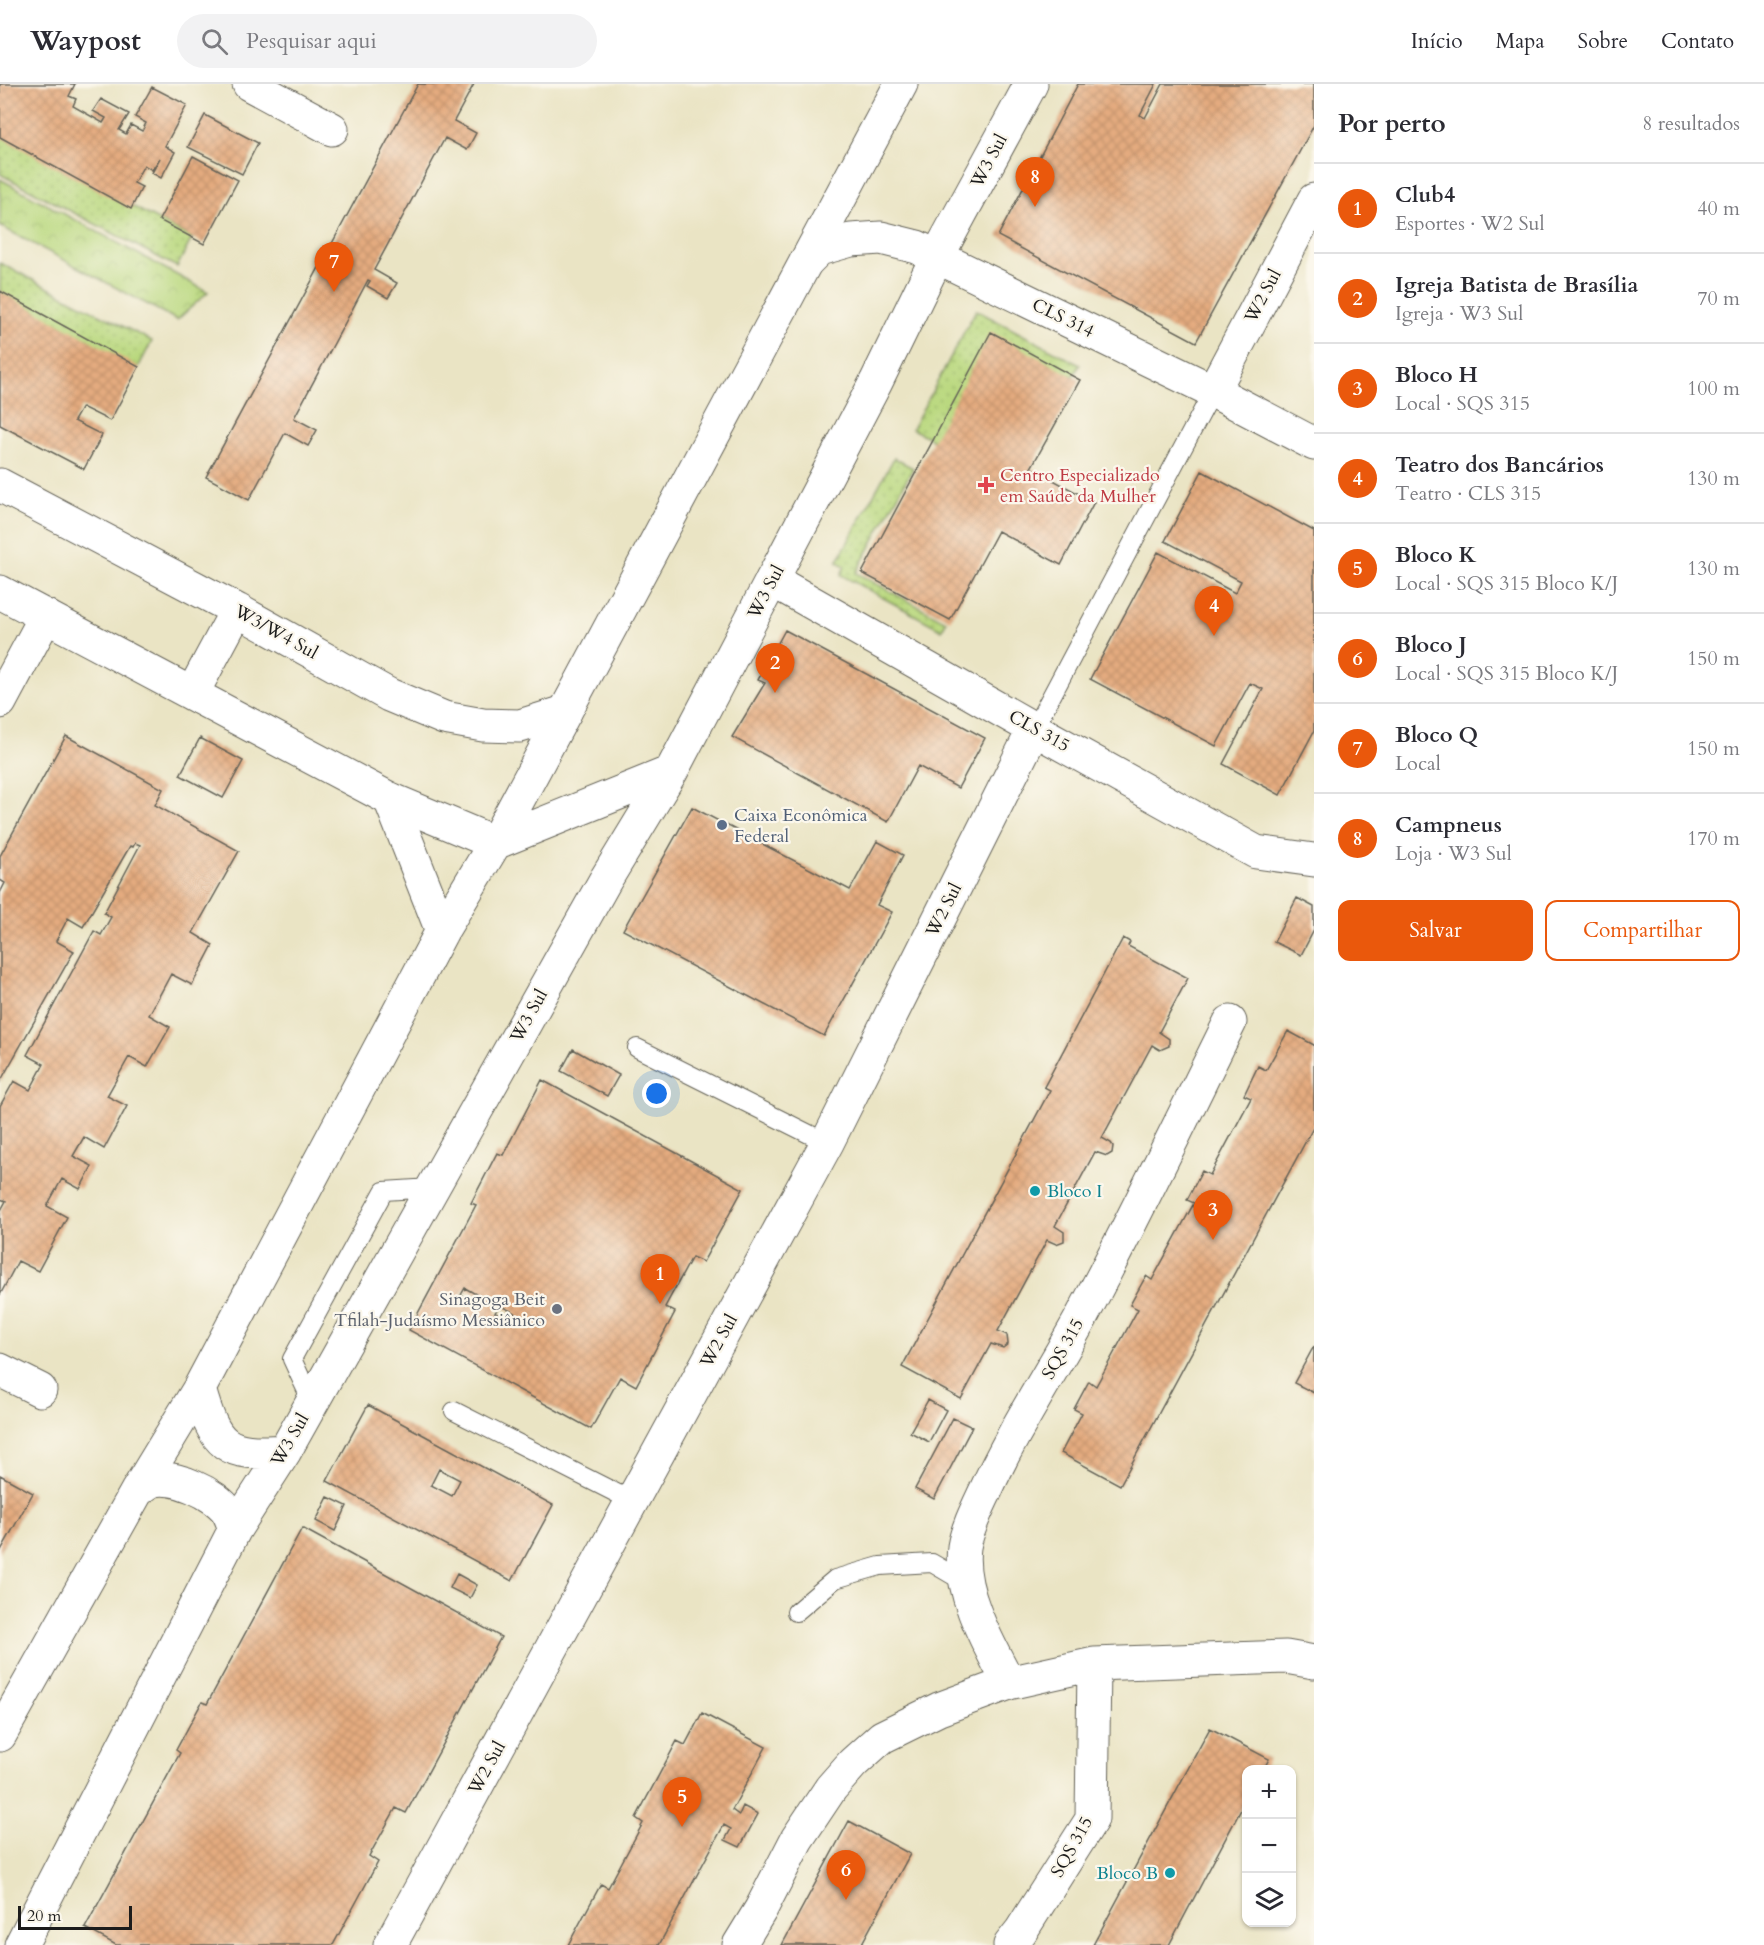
<!DOCTYPE html>
<html lang="pt">
<meta charset="utf-8">
<style>
body{margin:0;font-family:Cardo,serif;background:#f2f2f3;color:#2b2b33}
.controls{position:absolute;right:18px;bottom:18px;display:grid;overflow:hidden;border-radius:12px;box-shadow:0 2px 4px #0004}
.controls button{width:54px;height:54px;display:grid;place-items:center;padding:0;border:0;border-bottom:2px solid #e1e1e2;background:#fff;color:#2b2b33;font:30px sans-serif}
.scale{position:absolute;left:18px;bottom:15px;width:114px;box-sizing:border-box;padding-left:6px;border:3px solid #1c1c1c;border-top:0;font-size:16px;line-height:21px;white-space:nowrap;color:#1c1c1c;-webkit-text-stroke:4px #fbf7ec;paint-order:stroke}
.you{position:absolute;left:657px;top:1010px;width:21px;height:21px;margin:-15px;border:4px solid #fff;border-radius:50%;background:#1a73e8;box-shadow:0 0 0 9px #1a73e833}
.badge{display:grid;place-items:center;width:39px;height:39px;border-radius:50%;background:#ea580c;color:#fff;font-size:20px;font-weight:700}
.pin{position:absolute;translate:-50% -50px;filter:drop-shadow(0 2px 3px #0008)}
.pin::after{content:'';position:absolute;top:32px;width:21px;height:18px;background:inherit;clip-path:polygon(0 0,100% 0,50% 100%)}
.list{margin:0;padding:0;list-style:none}
h2{display:flex;justify-content:space-between;align-items:center;height:78px;margin:0;padding:0 24px;font-size:26px}
h2 small{font-size:20px;font-weight:400;color:#7c7c81}
.list li{display:grid;grid-template-columns:39px 1fr auto;gap:18px;align-items:center;box-sizing:border-box;height:90px;padding:0 24px;border-top:2px solid #e1e1e2}
.list b{display:block;font-size:22px;white-space:nowrap}
.list p{margin:0;font-size:20px;white-space:nowrap;color:#7c7c81}
.list em{font-size:20px;font-style:normal;color:#7c7c81}
.actions{display:flex;gap:12px;padding:18px 24px}
.actions a{flex:1;padding:14px 0;border:2px solid #ea580c;border-radius:12px;text-align:center;font-size:21px;color:#ea580c}
.actions .main{background:#ea580c;color:#fff}
.icon{flex:none;width:33px;height:33px;fill:none;stroke:currentColor;stroke-width:2;stroke-linecap:round;stroke-linejoin:round}
.map{position:relative;flex:none;width:1314px;height:1861px;overflow:hidden}
header{display:flex;align-items:center;gap:36px;box-sizing:border-box;height:84px;padding:0 30px;background:#fff;border-bottom:2px solid #e1e1e2}
header strong{font-size:28px}
nav{display:flex;gap:33px;margin-inline-start:auto;font-size:21px}
.search{width:420px;height:54px;background:#f2f2f3;display:flex;align-items:center;gap:15px;box-sizing:border-box;padding:0 21px;border-radius:33px;color:#7c7c81;font-size:22px}
main{display:flex}
aside{flex:1;background:#fff}
.map>svg:first-child{display:block}
.grass{fill:url(#grass-dots);stroke:#6a7a4d;stroke-width:1.5}
.park{fill:url(#park-crowns);stroke:#6a7a4d;stroke-width:1.5}
.building{fill:url(#building-cross-hatch);fill-rule:evenodd}
.lines{fill:none;stroke-linecap:round;stroke-linejoin:round}
.service-casing{stroke:#646257;stroke-width:20}
.minor-casing{stroke:#646257;stroke-width:35}
.tertiary-casing{stroke:#646257;stroke-width:35}
.secondary-casing{stroke:#646257;stroke-width:35}
.primary-casing{stroke:#646257;stroke-width:35}
.service{stroke:#fff;stroke-width:18}
.minor{stroke:#fff;stroke-width:33}
.tertiary{stroke:#fff;stroke-width:33}
.secondary{stroke:#fff;stroke-width:33}
.primary{stroke:#fff;stroke-width:33}
.health-dot{fill:#e0444e;stroke:#fbf7ec;stroke-width:2}
.service-dot{fill:#5c6f8a;stroke:#fbf7ec;stroke-width:2}
.culture-dot{fill:#0f9aa8;stroke:#fbf7ec;stroke-width:2}
.worship-dot{fill:#6b7280;stroke:#fbf7ec;stroke-width:2}
.labels{text-anchor:middle;dominant-baseline:central;stroke-width:4.5;stroke-linejoin:round;paint-order:stroke}
.street-label{font-size:18px;fill:#1c1c1c;stroke:#fbf7ec}
.health-label{font-size:18px;fill:#be3a42;stroke:#fbf7ec;text-anchor:start}
.service-label{font-size:18px;fill:#4e5e75;stroke:#fbf7ec;text-anchor:start}
.culture-label{font-size:18px;fill:#0d838f;stroke:#fbf7ec;text-anchor:start}
.worship-label{font-size:18px;fill:#5b616d;stroke:#fbf7ec;text-anchor:end}
</style>
<header>
<strong>Waypost</strong>
<div class="search"><svg class="icon" aria-label="search" viewBox="0 0 24 24"><circle cx="10" cy="10" r="6"/><path d="M15 15l6 6"/></svg>Pesquisar aqui</div>
<nav><a>Início</a><a>Mapa</a><a>Sobre</a><a>Contato</a></nav>
</header>
<main>
<div class="map">
<svg width="1314" height="1861" viewBox="0 0 1314 1861">
<defs>
<pattern id="grass-dots" width="8" height="8" patternUnits="userSpaceOnUse" patternTransform="scale(1.5)"><rect width="8" height="8" fill="#b9d87e"/><path d="M2 2h.1M6 6h.1" fill="none" stroke="#9eb96c" stroke-width="1.8" stroke-linecap="round"/></pattern>
<pattern id="park-crowns" width="20" height="18" patternUnits="userSpaceOnUse" patternTransform="scale(1.5)"><rect width="20" height="18" fill="#b9d87e"/><path d="M2 6a3 3 0 1 1 6 0M12 15a3 3 0 1 1 6 0" fill="none" stroke="#9eb96c"/></pattern>
<pattern id="building-cross-hatch" width="8" height="8" patternUnits="userSpaceOnUse" patternTransform="scale(1.5)"><rect width="8" height="8" fill="#e4ab7f"/><path d="M0 0l8 8M0 8l8-8" fill="none" stroke="#c3936d"/></pattern>
</defs>
<rect width="100%" height="100%" fill="#fbf7ec"/>
<filter id="ink" filterUnits="userSpaceOnUse"><feTurbulence type="fractalNoise" baseFrequency=".0167" numOctaves="2"/><feDisplacementMap in="SourceGraphic" scale="12" xChannelSelector="R" yChannelSelector="G"/><feConvolveMatrix kernelMatrix="1 2 1 2 8 2 1 2 1" color-interpolation-filters="sRGB"/></filter>
<filter id="wash" filterUnits="userSpaceOnUse"><feTurbulence type="fractalNoise" baseFrequency=".008" numOctaves="4" result="noise"/><feDisplacementMap in="SourceGraphic" scale="24" xChannelSelector="R" yChannelSelector="G"/><feGaussianBlur stdDeviation="1.35" result="paint"/><feColorMatrix in="noise" values="0 0 0 0 0 0 0 0 0 0 0 0 0 0 0 0 0 1.4 0 .05"/><feComposite in="paint" operator="in"/></filter>
<g filter="url(#wash)">
<rect width="100%" height="100%" fill="#eae4c4"/>
<path class="grass" d="M 0,52 L 192,154 L 177,183 L 0,90 Z
M 0,179 L 152,257 L 138,284 L 0,210 Z
M 976,226 L 1080,281 L 1073,292 L 935,357 L 912,345 Z
M 894,374 L 913,384 L 856,489 L 946,537 L 942,546 L 841,491 L 845,482 L 837,478 Z"/>
<path class="park" d="M 0,95 L 208,208 L 177,236 L 0,142 Z"/>
<g id="blocks">
<path class="building" d="M 0,0 L 75,0 L 69,12 L 76,15 L 73,22 L 103,39 L 106,34 L 93,27 L 101,15 L 129,30 L 119,46 L 126,50 L 131,41 L 142,47 L 146,39 L 135,33 L 152,3 L 187,21 L 165,62 L 175,68 L 161,94 L 152,89 L 160,74 L 152,86 L 144,81 L 134,99 L 142,103 L 131,125 L 0,53 Z
M 418,0 L 474,0 L 454,37 L 476,49 L 467,66 L 445,54 L 374,186 L 397,199 L 388,214 L 367,202 L 370,197 L 368,196 L 294,334 L 317,346 L 308,362 L 285,349 L 249,416 L 206,393 Z
M 1078,0 L 1156,0 L 1140,31 L 1145,34 L 1163,0 L 1314,0 L 1314,41 L 1196,258 L 998,152 Z
M 205,31 L 258,59 L 242,90 L 188,63 Z
M 193,72 L 238,96 L 204,160 L 159,136 Z
M 0,207 L 139,283 L 110,337 L 82,323 L 74,337 L 102,351 L 84,385 L 0,341 Z
M 991,248 L 1080,296 L 1031,384 L 1094,418 L 1061,481 L 998,447 L 950,536 L 862,489 Z
M 1202,387 L 1314,447 L 1314,647 L 1280,711 L 1223,680 L 1263,605 L 1250,599 L 1216,662 L 1090,595 L 1158,468 L 1235,509 L 1241,497 L 1165,457 Z
M 785,546 L 985,654 L 958,704 L 918,682 L 888,738 L 732,653 L 765,599 L 758,596 Z
M 66,652 L 163,705 L 155,721 L 239,767 L 193,849 L 213,861 L 192,901 L 171,890 L 149,931 L 170,943 L 147,983 L 129,973 L 107,1012 L 127,1022 L 104,1065 L 84,1053 L 73,1072 L 92,1082 L 80,1105 L 62,1095 L 47,1122 L 67,1133 L 38,1187 L 18,1177 L 0,1211 L 0,1128 L 6,1117 L 0,1115 L 0,1022 L 14,997 L 30,1006 L 44,980 L 27,971 L 94,847 L 101,851 L 111,833 L 104,829 L 140,761 L 135,759 L 133,763 L 130,762 L 83,843 L 68,834 L 56,857 L 74,867 L 0,998 L 0,809 L 5,799 L 0,796 L 0,772 Z
M 200,654 L 243,677 L 223,714 L 180,691 Z
M 692,723 L 850,806 L 877,757 L 903,771 L 877,821 L 892,828 L 824,952 L 623,846 Z
M 1297,814 L 1314,823 L 1314,846 L 1301,871 L 1274,858 Z
M 1123,854 L 1130,858 L 1128,862 L 1188,894 L 1159,948 L 1169,955 L 1169,962 L 1160,966 L 1152,961 L 1102,1054 L 1111,1059 L 1113,1062 L 1112,1069 L 1107,1072 L 1095,1068 L 1055,1142 L 1064,1148 L 1064,1157 L 1056,1160 L 1047,1156 L 998,1247 L 1007,1251 L 1008,1260 L 1003,1264 L 991,1260 L 961,1315 L 902,1283 L 1050,1006 L 1044,1003 Z
M 1288,947 L 1314,961 L 1314,1042 L 1120,1401 L 1061,1369 L 1082,1329 L 1074,1325 L 1089,1297 L 1096,1302 L 1138,1225 L 1130,1221 L 1146,1192 L 1152,1196 L 1194,1119 L 1187,1116 L 1202,1087 L 1210,1091 L 1251,1014 L 1244,1011 L 1258,982 L 1266,986 Z
M 573,965 L 619,991 L 607,1012 L 561,987 Z
M 542,996 L 743,1105 L 703,1178 L 692,1173 L 665,1223 L 675,1228 L 636,1302 L 620,1293 L 591,1345 L 409,1246 L 476,1121 L 471,1119 L 497,1069 L 503,1071 ZM 465,1204 L 481,1213 L 477,1219 L 461,1211 ZM 499,1221 L 515,1229 L 511,1237 L 495,1229 Z
M 1314,1262 L 1314,1309 L 1294,1299 Z
M 928,1316 L 946,1326 L 929,1358 L 910,1348 Z
M 368,1321 L 553,1421 L 512,1497 L 327,1397 ZM 439,1385 L 460,1396 L 452,1412 L 431,1401 Z
M 953,1334 L 972,1343 L 934,1415 L 915,1405 Z
M 0,1391 L 33,1409 L 0,1468 Z
M 328,1413 L 347,1422 L 335,1447 L 316,1437 Z
M 302,1444 L 501,1553 L 406,1729 L 396,1724 L 369,1772 L 378,1778 L 333,1861 L 116,1861 L 85,1844 L 180,1669 L 176,1666 L 202,1618 L 207,1620 Z
M 457,1490 L 477,1501 L 470,1514 L 450,1504 Z
M 702,1629 L 766,1663 L 732,1726 L 739,1731 L 743,1722 L 758,1730 L 740,1763 L 725,1756 L 731,1745 L 724,1741 L 659,1861 L 568,1861 L 601,1800 L 608,1804 L 643,1739 L 636,1734 L 677,1657 L 685,1661 Z
M 1210,1644 L 1269,1675 L 1263,1686 L 1246,1686 L 1246,1716 L 1169,1861 L 1093,1861 Z
M 849,1737 L 910,1770 L 861,1861 L 782,1861 Z"/>
</g>
</g>
<g filter="url(#ink)">
<use href="#blocks" fill-opacity="0" stroke="#646257" stroke-width="1.5"/>
<g class="lines">
<defs>
<path id="service" d="M 1034,645 L 1213,307
M 637,964 L 827,1059
M 312,1318 L 292,1275 L 384,1107 L 432,1104
M 454,1327 L 632,1417
M 796,1528 L 835,1495 L 880,1482 L 932,1479 L 966,1499"/>
<path id="minor" d="M 249,0 L 332,45
M 0,618 L 46,532
M 0,1286 L 40,1306
M 1009,1599 C 989,1561 958,1508 964,1463 C 967,1445 977,1425 985,1408 C 1012,1348 1049,1292 1081,1234 C 1133,1137 1181,1037 1230,938
M 739,1861 L 761,1825 L 797,1755 L 831,1704 L 853,1679 L 882,1653 L 939,1625 L 1009,1599 L 1094,1580 L 1286,1573 L 1314,1578
M 1010,1861 L 1021,1847 L 1092,1735 L 1094,1580"/>
<path id="tertiary" d="M 806,178 L 819,165 L 851,156 L 881,154 L 917,163 L 1213,307 L 1314,360
M 1213,307 L 1314,116
M 772,496 L 1034,645 L 1256,768 L 1314,776
M 390,1861 L 827,1059 L 1034,645"/>
<path id="secondary" d="M 0,401 L 237,526 L 389,611 L 444,634 L 483,641 L 520,642 L 565,628
M 0,508 L 390,715 L 495,759
M 192,610 L 237,526"/>
<path id="primary" d="M 390,715 L 442,847
M 495,759 L 671,688
M 199,1305 C 215,1362 225,1372 285,1367
M 137,1407 C 141,1404 147,1399 152,1397 C 172,1389 217,1410 228,1428 C 231,1433 233,1440 235,1445
M 0,1651 L 137,1407 L 199,1305 L 442,847 L 495,759 L 901,0
M 21,1861 L 235,1445 L 285,1367 L 606,795 L 671,688 L 876,298 L 937,173 L 1031,0"/>
</defs>
<use href="#service" class="service-casing"/>
<use href="#minor" class="minor-casing"/>
<use href="#tertiary" class="tertiary-casing"/>
<use href="#secondary" class="secondary-casing"/>
<use href="#primary" class="primary-casing"/>
<use href="#service" class="service"/>
<use href="#minor" class="minor"/>
<use href="#tertiary" class="tertiary"/>
<use href="#secondary" class="secondary"/>
<use href="#primary" class="primary"/>
</g>
</g>
<path class="health-dot" d="M983 392h6v6h6v6h-6v6h-6v-6h-6v-6h6z"/>
<circle class="service-dot" cx="722" cy="741" r="6"/>
<g class="culture-dot">
<circle cx="1035" cy="1107" r="6"/>
<circle cx="1170" cy="1789" r="6"/>
</g>
<circle class="worship-dot" cx="557" cy="1225" r="6"/>
<g class="labels">
<g class="street-label">
<text transform="translate(989 77) rotate(-62)">W3 Sul</text>
<text transform="translate(1263 212) rotate(-62)">W2 Sul</text>
<text transform="translate(1063 234) rotate(26)">CLS 314</text>
<text transform="translate(766 508) rotate(-62)">W3 Sul</text>
<text transform="translate(276 548) rotate(29)">W3/W4 Sul</text>
<text transform="translate(1039 647) rotate(29)">CLS 315</text>
<text transform="translate(944 826) rotate(-63)">W2 Sul</text>
<text transform="translate(529 932) rotate(-61)">W3 Sul</text>
<text transform="translate(719 1257) rotate(-61)">W2 Sul</text>
<text transform="translate(1063 1265) rotate(-61)">SQS 315</text>
<text transform="translate(290 1356) rotate(-60)">W3 Sul</text>
<text transform="translate(487 1684) rotate(-61)">W2 Sul</text>
<text transform="translate(1072 1763) rotate(-61)">SQS 315</text>
</g>
<g class="health-label">
<text x="1000" y="391">Centro Especializado<tspan x="1000" dy="21">em Saúde da Mulher</tspan></text>
</g>
<g class="service-label">
<text x="734" y="731">Caixa Econômica<tspan x="734" dy="21">Federal</tspan></text>
</g>
<g class="culture-label">
<text x="1047" y="1107">Bloco I</text>
<text x="1158" y="1789" text-anchor="end">Bloco B</text>
</g>
<g class="worship-label">
<text x="545" y="1215">Sinagoga Beit<tspan x="545" dy="21">Tfilah-Judaísmo Messiânico</tspan></text>
</g>
</g>
</svg>
<div class="controls">
<button>+</button>
<button>−</button>
<button><svg class="icon" aria-label="layers" viewBox="0 0 24 24"><path d="M12 4l9 5-9 5-9-5zM3 14l9 5 9-5"/></svg></button>
</div>
<div class="scale">20 m</div>
<div class="you"></div>
<div class="pin badge" style="left:660px;top:1220px">1</div>
<div class="pin badge" style="left:775px;top:609px">2</div>
<div class="pin badge" style="left:1213px;top:1156px">3</div>
<div class="pin badge" style="left:1214px;top:552px">4</div>
<div class="pin badge" style="left:682px;top:1743px">5</div>
<div class="pin badge" style="left:846px;top:1816px">6</div>
<div class="pin badge" style="left:334px;top:208px">7</div>
<div class="pin badge" style="left:1035px;top:123px">8</div>
</div>
<aside>
<h2>Por perto<small>8 resultados</small></h2>
<ul class="list">
<li><span class="badge">1</span><div><b>Club4</b><p>Esportes · W2 Sul</p></div><em>40 m</em></li>
<li><span class="badge">2</span><div><b>Igreja Batista de Brasília</b><p>Igreja · W3 Sul</p></div><em>70 m</em></li>
<li><span class="badge">3</span><div><b>Bloco H</b><p>Local · SQS 315</p></div><em>100 m</em></li>
<li><span class="badge">4</span><div><b>Teatro dos Bancários</b><p>Teatro · CLS 315</p></div><em>130 m</em></li>
<li><span class="badge">5</span><div><b>Bloco K</b><p>Local · SQS 315 Bloco K/J</p></div><em>130 m</em></li>
<li><span class="badge">6</span><div><b>Bloco J</b><p>Local · SQS 315 Bloco K/J</p></div><em>150 m</em></li>
<li><span class="badge">7</span><div><b>Bloco Q</b><p>Local</p></div><em>150 m</em></li>
<li><span class="badge">8</span><div><b>Campneus</b><p>Loja · W3 Sul</p></div><em>170 m</em></li>
</ul>
<div class="actions"><a class="main">Salvar</a><a>Compartilhar</a></div>
</aside>
</main>
